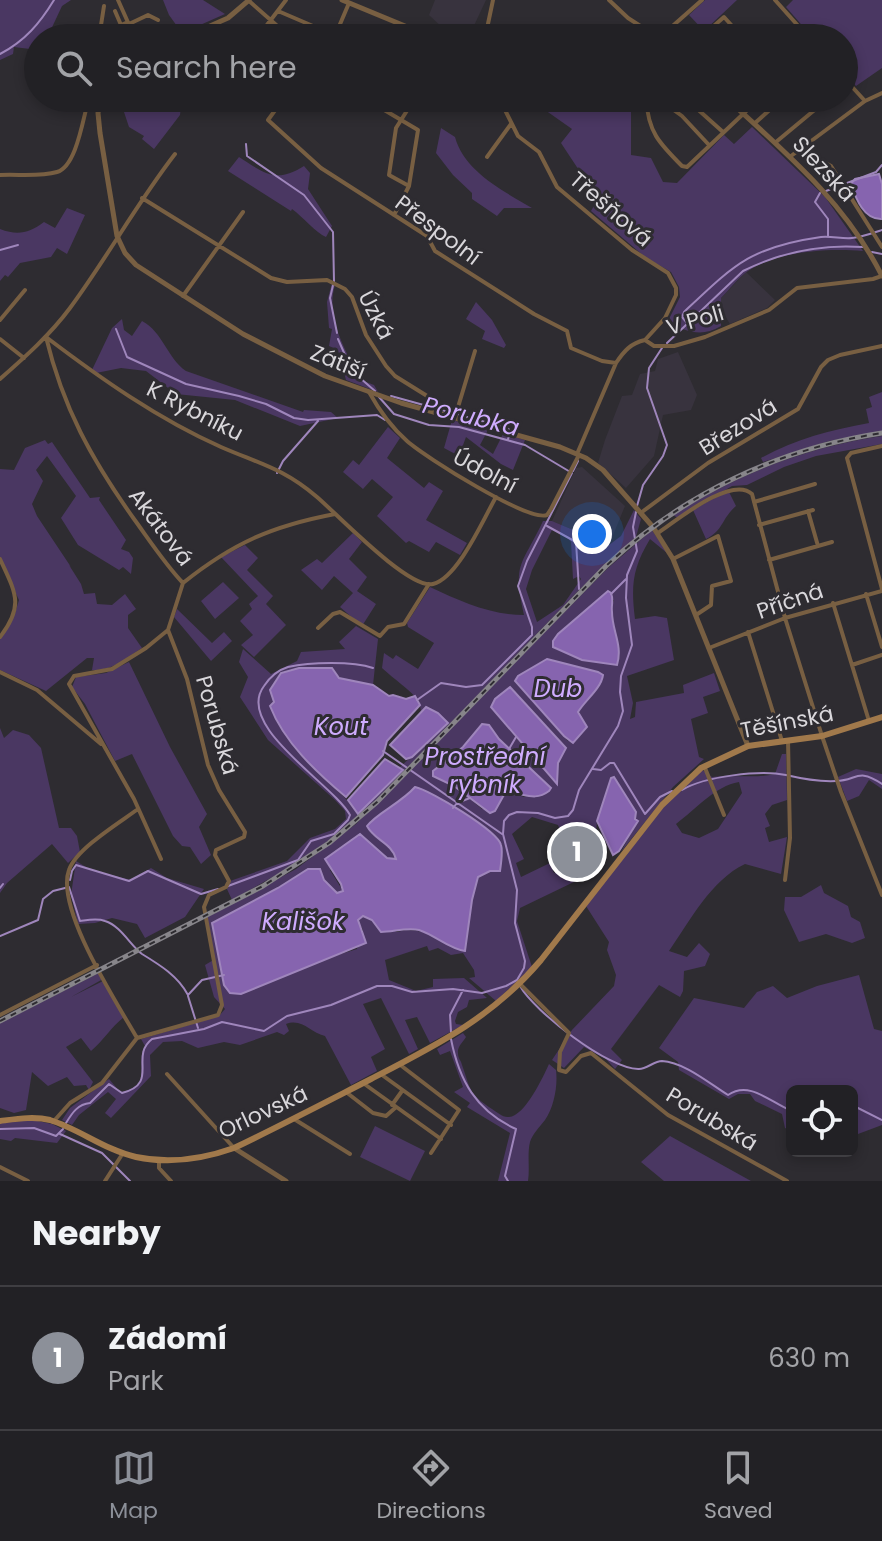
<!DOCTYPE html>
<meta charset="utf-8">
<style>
body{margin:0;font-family:Poppins,sans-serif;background:#2a292d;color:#f1f3f6}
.controls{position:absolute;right:24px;bottom:24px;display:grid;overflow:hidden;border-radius:12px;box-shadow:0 4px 12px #0003}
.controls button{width:72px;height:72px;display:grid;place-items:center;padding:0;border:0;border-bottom:2px solid #3f3e42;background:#222125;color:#f1f3f6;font:40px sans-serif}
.you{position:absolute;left:592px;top:534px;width:28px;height:28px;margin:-20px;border:6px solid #fff;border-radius:50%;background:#1a73e8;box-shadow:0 0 0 12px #1a73e833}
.badge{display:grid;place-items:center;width:52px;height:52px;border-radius:50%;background:#8c9099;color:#fff;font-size:26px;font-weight:700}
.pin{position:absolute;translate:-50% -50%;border:4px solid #fff;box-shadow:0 2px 8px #0006}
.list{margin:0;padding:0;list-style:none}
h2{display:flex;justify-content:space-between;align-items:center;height:104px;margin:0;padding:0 32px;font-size:34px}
h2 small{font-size:26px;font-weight:400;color:#a2a3a7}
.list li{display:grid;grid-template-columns:52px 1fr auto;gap:24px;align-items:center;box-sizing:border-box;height:144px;padding:0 32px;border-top:2px solid #3f3e42}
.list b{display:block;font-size:30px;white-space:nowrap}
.list p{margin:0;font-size:26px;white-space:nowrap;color:#a2a3a7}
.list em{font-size:26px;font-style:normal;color:#a2a3a7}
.icon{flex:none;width:44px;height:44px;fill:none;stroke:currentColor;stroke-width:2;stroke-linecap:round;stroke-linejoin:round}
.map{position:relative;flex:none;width:882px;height:1181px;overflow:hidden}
.search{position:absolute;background:#222125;box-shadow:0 4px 12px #0003;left:24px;right:24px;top:24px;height:88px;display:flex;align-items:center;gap:20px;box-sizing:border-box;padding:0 28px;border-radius:44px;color:#a2a3a7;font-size:30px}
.sheet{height:248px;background:#222125}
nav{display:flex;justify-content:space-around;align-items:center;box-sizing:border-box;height:112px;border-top:2px solid #3f3e42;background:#222125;font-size:22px;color:#a2a3a7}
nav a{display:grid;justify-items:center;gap:4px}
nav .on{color:#8c9099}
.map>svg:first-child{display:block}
.built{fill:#38333e}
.green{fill:#4a3762;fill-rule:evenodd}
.water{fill:#8664af;stroke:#9f86bc;stroke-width:2}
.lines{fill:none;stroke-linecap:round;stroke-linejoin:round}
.stream{stroke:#9f86bc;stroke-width:2}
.minor{stroke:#785f42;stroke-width:4}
.tertiary{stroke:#785f42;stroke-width:5}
.secondary{stroke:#a1794b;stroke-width:6}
.rail-casing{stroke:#87858a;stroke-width:5}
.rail{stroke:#2e2c31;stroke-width:2;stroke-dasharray:6;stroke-linecap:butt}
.labels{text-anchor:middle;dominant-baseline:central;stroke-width:6;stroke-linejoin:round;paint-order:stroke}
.street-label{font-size:22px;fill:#d9d7db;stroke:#2e2c31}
.water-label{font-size:24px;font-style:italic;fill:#cfacfe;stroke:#2e2c31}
</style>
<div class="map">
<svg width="882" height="1181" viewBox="0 0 882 1181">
<rect width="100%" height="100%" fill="#2e2c31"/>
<path class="built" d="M 435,0 L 486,0 L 471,32 L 458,36 L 446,31 L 429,15 Z
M 746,272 L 775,300 L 767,308 L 730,324 L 721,309 L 721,298 Z
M 678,352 L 697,395 L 691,410 L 663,415 L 654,456 L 626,488 L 598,463 L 605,440 L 622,396 L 632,395 L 640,374 L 655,371 L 658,359 Z
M 882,431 L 882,436 L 830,445 L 781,460 L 728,483 L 684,508 L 639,541 L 608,568 L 379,803 L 331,845 L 264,888 L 0,1023 L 0,1018 L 262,884 L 328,841 L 376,800 L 605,565 L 636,537 L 681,504 L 745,470 L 779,456 L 829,441 Z
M 582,467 L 625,506 L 609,545 L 552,521 L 576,468 Z"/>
<path class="green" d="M 0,0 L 71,0 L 62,6 L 47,38 L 38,38 L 38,50 L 14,47 L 13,54 L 0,60 Z
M 163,0 L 203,0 L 225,14 L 182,33 L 169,15 Z
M 705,0 L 737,0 L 704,31 L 689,15 Z
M 793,0 L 882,0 L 882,68 L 856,86 L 844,73 L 844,38 L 813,38 L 786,7 Z
M 106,98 L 182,98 L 180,115 L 154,149 L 142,139 L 144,136 L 129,127 L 120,100 L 106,101 Z
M 528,98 L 631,98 L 631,155 L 651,158 L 663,182 L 677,183 L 724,135 L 734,144 L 752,127 L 825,197 L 863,251 C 828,248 777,251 748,271 C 738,278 730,289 721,298 L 721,326 C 701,338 687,331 667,323 L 680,297 L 679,287 L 671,272 L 645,257 L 591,211 L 598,199 L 561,143 L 572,129 Z
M 441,128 L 455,137 C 464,171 503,191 532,208 L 504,208 L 497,216 L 472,199 L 472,193 L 453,175 L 436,153 Z
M 239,157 C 264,173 276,184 304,166 L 310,173 L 308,189 L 332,226 L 326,237 C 316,233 303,217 292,209 L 291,211 L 228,171 Z
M 67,208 L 85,215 L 67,254 L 57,248 L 51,257 L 20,263 L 8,277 L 5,275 L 0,281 L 0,229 C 18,236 29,233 44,222 L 55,228 Z
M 332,283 L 335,285 C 325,317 346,352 361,380 L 374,385 L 378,392 L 346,380 L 338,350 L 329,346 L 332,329 L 329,328 L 327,302 Z
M 476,302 L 492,320 L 506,345 L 504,348 L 482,339 L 485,331 L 466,319 Z
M 122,319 L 124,330 L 132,336 L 142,321 C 163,332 167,358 186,371 L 303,412 L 304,410 L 331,412 L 338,418 L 300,426 L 235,400 L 176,394 L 146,371 L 121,368 L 96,373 L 92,370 L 112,328 Z
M 882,392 L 882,431 L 829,441 L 763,462 L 761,458 C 795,439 831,430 869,423 L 866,409 L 872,407 L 869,397 Z
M 452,420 L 488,430 L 480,445 L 493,454 L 503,434 L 525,440 L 513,470 L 501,464 L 466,437 L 459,456 L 444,448 Z
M 388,427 L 400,438 L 387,458 L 424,488 L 429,482 L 443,491 L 426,520 L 467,543 L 460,555 L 436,542 L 429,552 L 409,541 L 406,543 L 377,516 L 393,497 L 372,479 L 363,489 L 343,472 L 353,460 L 359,465 Z
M 882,436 L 882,444 L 816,456 L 784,467 L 747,485 L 732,486 L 678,518 L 673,515 C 738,474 806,447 882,436 Z
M 45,440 L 48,444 L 52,442 L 90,498 L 100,497 L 99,500 L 126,540 L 121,549 L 129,552 L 133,558 L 131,574 L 123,567 L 119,570 L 78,545 L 61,518 L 76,496 L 47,456 L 36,470 L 43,481 L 32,504 L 37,516 L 71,567 L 69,565 L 81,584 L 84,594 L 95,593 L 97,604 L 112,605 L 125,594 L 136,609 L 128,615 L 128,628 L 142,648 C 126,658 113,671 92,670 L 94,658 L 87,658 L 46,691 L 0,670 L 0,639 L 15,613 L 19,600 L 0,559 L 0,469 L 14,470 L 25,448 Z
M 728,490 L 736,506 C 721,519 724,530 706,539 L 693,510 Z
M 634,510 L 641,519 L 636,537 L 581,588 L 376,800 L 328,841 L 294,865 L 232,900 L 227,889 L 230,881 L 287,861 L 310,838 L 335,829 L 346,819 L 345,811 L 335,800 L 268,740 L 240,697 L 248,677 L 239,662 L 243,649 L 271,674 L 297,661 L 301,652 L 345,649 L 339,642 L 356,626 L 378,639 L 373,685 L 339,678 L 332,668 C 301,668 291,664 270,690 L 274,702 L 270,706 C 280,731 299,753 318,773 C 332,787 346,796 357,813 L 403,771 L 400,767 L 448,723 L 438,713 L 426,707 L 421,711 L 419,701 C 408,688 395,680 382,668 L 384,653 L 393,659 L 396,655 L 418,669 L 434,643 L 408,627 L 407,623 L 430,587 C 460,601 490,615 524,615 C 512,562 522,566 543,521 L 552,521 L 609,545 L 621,536 ZM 552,530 L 567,537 L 571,542 L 573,579 L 579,576 L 581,579 L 563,605 L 537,622 L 526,589 L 532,570 Z
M 652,530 L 667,553 L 650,539 C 632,569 631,586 635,619 L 655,616 L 667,618 L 674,660 L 627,676 L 633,703 L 630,719 L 635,717 L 636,702 L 684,693 L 683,685 L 714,673 L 720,691 L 703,697 L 708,713 L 691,719 L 699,757 L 704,759 L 673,787 L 621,852 L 637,821 L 608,787 L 597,820 L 596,834 L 588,838 L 586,859 L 592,871 L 578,880 L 558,825 L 532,817 L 512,834 L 524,859 L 516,863 L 521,877 L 550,863 L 554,873 L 569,866 L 576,881 L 520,908 L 517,921 L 532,967 L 496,1001 L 469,978 L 475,977 L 474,970 L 463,953 L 451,955 L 438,948 L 429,951 L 427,946 L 385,960 L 389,980 L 416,991 L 433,987 L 433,979 L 464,978 L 487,998 L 469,1000 L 467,1007 L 458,1012 L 455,1021 L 456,1024 L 463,1025 L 430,1043 L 417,1017 L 405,1020 L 418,1049 L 409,1054 L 381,998 L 363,1004 L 385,1049 L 371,1057 L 377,1071 L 351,1085 L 325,1036 C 310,1033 303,1018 286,1024 L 289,1031 L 284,1035 L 277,1032 L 240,1045 L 224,1042 L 198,1048 L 182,1041 L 163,1042 L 150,1055 L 151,1076 L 111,1118 L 105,1113 L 116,1099 L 108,1092 L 79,1115 L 72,1125 L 62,1120 L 70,1108 L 109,1079 L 120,1092 C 155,1086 134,1066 145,1046 L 141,1039 L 219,1016 L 225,1009 L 214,997 L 205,965 L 215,959 L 207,917 L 296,869 L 356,824 L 608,568 ZM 600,599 L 614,600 L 611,609 L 616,665 L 582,660 L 556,649 L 566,626 ZM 544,660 L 589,670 L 601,683 L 588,696 L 578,713 L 586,724 L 568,741 L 517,684 L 524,673 ZM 513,689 L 566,747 L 558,763 L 558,783 L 533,758 L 491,707 ZM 482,724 L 489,725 L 499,739 L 551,788 L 549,791 L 524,797 L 510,792 L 505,793 L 498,806 L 482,809 L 454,786 L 433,776 L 433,771 L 463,747 ZM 408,796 L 502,845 L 501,866 L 478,877 L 472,900 L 465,951 C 443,941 421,925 397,932 L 363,916 L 357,919 L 363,930 L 357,949 L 312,963 L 241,994 L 212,923 L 278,888 L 308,869 L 337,893 L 343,891 L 330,870 L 378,850 L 387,858 L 396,860 L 389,846 L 370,832 L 370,821 Z
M 353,533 L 362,542 L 349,559 L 367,577 L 357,591 L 376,604 L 362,626 L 340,607 L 353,593 L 334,576 L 322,590 L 301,570 L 317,559 L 322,563 Z
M 245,545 L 258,558 L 247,570 L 273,596 L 266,604 L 286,625 L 254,657 L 241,645 L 253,635 L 240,621 L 252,609 L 249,604 L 258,596 L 221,557 Z
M 223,582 L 239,598 L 215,619 L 201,601 Z
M 177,609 L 212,643 L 224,632 L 232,641 L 211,661 L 174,617 Z
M 129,662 L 170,747 L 207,814 L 199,827 L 211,855 L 201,864 L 190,847 L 182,846 L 173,836 L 132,754 L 115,761 L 85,704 L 72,687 L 76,677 L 106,673 Z
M 0,728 L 4,738 L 13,730 L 29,735 L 41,748 L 59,828 L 71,828 L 77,836 L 80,852 L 68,863 L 52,844 L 7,883 L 0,893 Z
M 782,754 L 786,754 L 787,800 L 772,805 L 765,814 L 770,826 L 765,828 L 769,842 L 787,837 L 781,874 L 745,864 C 711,880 690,921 669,951 L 687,957 L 699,943 L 710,954 L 705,966 L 684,971 L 683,991 L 680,997 L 659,985 L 611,1049 L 622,1060 L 615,1069 L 606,1059 L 584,1047 L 564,1068 L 552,1060 L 572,1030 L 614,986 L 616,975 L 607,950 L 609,942 L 586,906 L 663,807 L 701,769 L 712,777 C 733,774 754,779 775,774 ZM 739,782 L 742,793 L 718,829 L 699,838 L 682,833 L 676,824 C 696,809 715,786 739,782 Z
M 856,769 L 882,774 L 882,789 L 869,780 L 859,796 L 847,801 L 838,777 Z
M 76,861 L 91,870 L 131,880 L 151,868 L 167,878 L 204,889 L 185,917 L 145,938 L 137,924 L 112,918 L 95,923 L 78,924 L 71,895 Z
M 821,885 L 824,893 L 848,906 L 851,917 L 860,922 L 865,938 L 852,943 L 826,934 L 799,942 L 784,910 L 785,897 L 801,897 Z
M 99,973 L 103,979 L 71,997 L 105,980 L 124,1017 C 111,1027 104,1040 91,1051 L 81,1038 L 66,1047 L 93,1082 L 89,1090 L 86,1085 L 74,1086 L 67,1077 L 48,1086 L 32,1072 L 26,1110 L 14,1113 L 0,1108 L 0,1023 Z
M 859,975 L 874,1029 L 882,1031 L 882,1125 L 858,1134 L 852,1116 L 852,1091 L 792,1091 L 792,1131 L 785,1128 L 782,1114 L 755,1101 L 750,1094 L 738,1094 L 729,1099 L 679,1070 L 678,1062 L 659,1048 L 694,998 L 744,1008 L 757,992 L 773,986 L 787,998 L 817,986 Z
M 463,1033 L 466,1037 C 463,1042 457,1047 458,1053 C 458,1059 461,1060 462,1065 C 471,1090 468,1093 492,1109 C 497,1112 503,1118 509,1117 C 525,1116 543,1077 549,1064 L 556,1070 C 558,1086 554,1107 545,1120 C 539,1128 533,1133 530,1142 C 527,1154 530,1168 528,1181 L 498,1181 L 510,1133 L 467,1107 L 470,1103 L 454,1092 L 463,1087 L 450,1051 L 440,1055 L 437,1049 Z
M 33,1120 L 52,1124 L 66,1131 L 57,1143 L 15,1138 L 11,1141 L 0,1139 L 0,1123 Z
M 375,1126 L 425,1151 L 410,1181 L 360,1157 Z
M 670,1136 L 751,1181 L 664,1181 L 641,1162 Z"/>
<path class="water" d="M 879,174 L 882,184 L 882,219 C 864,220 856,199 851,184 L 855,179 Z
M 608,591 L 611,593 C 614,601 611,604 612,612 C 612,631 623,645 617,665 L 582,660 L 553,647 L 553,641 L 558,634 Z
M 547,659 L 598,672 L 603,675 C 601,689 585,700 578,712 L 587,727 L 573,743 L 564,736 L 515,681 L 518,676 Z
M 299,668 L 332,668 L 339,678 L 373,685 L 389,696 L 393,695 L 406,699 L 415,696 L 420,705 L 387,741 L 383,755 L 346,797 C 316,772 284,742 270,706 L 274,702 L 270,690 L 281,673 Z
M 510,687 L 566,748 L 558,763 L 557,784 L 491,707 L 495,699 Z
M 426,707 L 438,713 L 448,723 L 412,757 L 406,759 L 390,745 Z
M 482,724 L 489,725 L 499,739 L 551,788 L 549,791 C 533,803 522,791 505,793 L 495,811 L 490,813 L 454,786 L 433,776 L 433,771 L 463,747 Z
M 385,759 L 403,770 L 358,814 L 348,800 Z
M 614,777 L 636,812 L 635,819 L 638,821 L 619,851 L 613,855 L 597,821 L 611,778 Z
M 415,787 C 430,790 498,831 501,845 C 503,851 501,864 500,871 L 490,871 L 478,877 L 472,900 L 465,951 C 449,949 435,935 419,930 C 407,927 393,932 381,932 L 372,920 L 363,916 L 358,920 L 366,943 L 241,994 L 230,993 L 224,985 L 212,923 L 278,888 L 308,869 L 320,869 L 324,880 L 337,893 L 343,891 L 341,884 L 325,859 L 360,834 L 387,858 L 396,859 C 392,843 374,840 367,826 C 377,813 401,803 415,787 Z"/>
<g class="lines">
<path class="stream" d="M 0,54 C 25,41 40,23 54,0
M 246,144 L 247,156 L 304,195 L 333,232 L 334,281 L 330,298 L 337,333
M 826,191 L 876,172 L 882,165
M 820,193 L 815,202 L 828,219 L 828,236
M 0,250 L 18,245
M 872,252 L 882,254
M 688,324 L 682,317 L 684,312 C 734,265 750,247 821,237 C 832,236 842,239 852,238 C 862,237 873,233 882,230
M 116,329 L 127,357 L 186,384 L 239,396 L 266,404 L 294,418 L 308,420 L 377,415 L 385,420
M 338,339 L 352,371 L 375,391
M 667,343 L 743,271 C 781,252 821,244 863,247
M 391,396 L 507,428 L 511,431 L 508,439
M 379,397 L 394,414 L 429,425 L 459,427 L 525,445 L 572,473 L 527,561 L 518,586 L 532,627 L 532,635 L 482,685 L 466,687 L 441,683 L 417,700
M 573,471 L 578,461
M 277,473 L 283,461 L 318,421
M 637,506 L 643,485 L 663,456 L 667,445 L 647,388 L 649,368 L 662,348
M 547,526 L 576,542 L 579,589
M 611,594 L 626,579
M 509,749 L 516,737
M 383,751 L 502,834
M 593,769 L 601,770 L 610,763 L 614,763 L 645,814 L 660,797 L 672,791
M 682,790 C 705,776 760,770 786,775 C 803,779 818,782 836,781 C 857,781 857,767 882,784
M 453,808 L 457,803 L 470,798
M 70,880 L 72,871 L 76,865 L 129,881 L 148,871 L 201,894 L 218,889
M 228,886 L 298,860 L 311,841 L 334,834 L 348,820 L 350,815 C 333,784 234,726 264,686 C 270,677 278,670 288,667 C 310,662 353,661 373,668
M 0,888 L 3,884
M 0,936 L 38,920 L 43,899 L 53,891 L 69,887 L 80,921 C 88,920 97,918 105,921 C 121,926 130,945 142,954 C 160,965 178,976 188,995 L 202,980 L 224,975
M 520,986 C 534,1011 609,1070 639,1069 C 647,1069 654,1061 662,1061 C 684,1062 710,1084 728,1095 C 750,1080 771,1103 792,1111
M 188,996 L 198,1028
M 451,1032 L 450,1015 L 463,990
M 451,1039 C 459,1080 476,1111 516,1129 L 505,1176 L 508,1181
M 852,1105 L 882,1120
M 66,1123 C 72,1113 78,1104 90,1103 L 109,1084 L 122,1093 C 160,1083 129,1057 152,1039 L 204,1029 L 222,1022 L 264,1031 L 287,1016 L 331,1005 L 377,986 L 392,986 L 412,992 L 453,989 L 482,993 L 506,986 L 517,980 L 524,968 L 525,961 L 515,923 L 517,890 L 503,834 L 504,821 L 509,815 L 517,812 L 538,813 L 555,818 L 568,816 L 573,810 L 579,790 L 618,726 L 623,711 L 620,692 L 621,676 L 632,645 L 626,598 L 627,575 L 637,551 L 633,527 L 636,512
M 0,1129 L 34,1128 L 56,1136 L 63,1129
M 60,1134 L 102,1153 L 130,1181"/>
<path class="minor" d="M 118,0 L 135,38
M 248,0 L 291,38
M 609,0 L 628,18 L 659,38
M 775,0 L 809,38
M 115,11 L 121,25 L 128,22
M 278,11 L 341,38
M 129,24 L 148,15 L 158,20
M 335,36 L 349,3
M 99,38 L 104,6
M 257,38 L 286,0
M 485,38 L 493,0
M 659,38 L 702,0
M 700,38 L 724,17 L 743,38
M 844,78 L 865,101
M 284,98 L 268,120 L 321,168 L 427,236 L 435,251 L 534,314 L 567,331 L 571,348 L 602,361 L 616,363
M 364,98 L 418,130 L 409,186 L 394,215
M 495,98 L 501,102 L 518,136 L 539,152 L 557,187 L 632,250 L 668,273 L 676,288 L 676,295 L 665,318 L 645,340
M 646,98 C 648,132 659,143 682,166 L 687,167 L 760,98
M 657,98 L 682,116 L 709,145
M 685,98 L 723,132
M 755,123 L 783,98
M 776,142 L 829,98
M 801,150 L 831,166 L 882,247
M 791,156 L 865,101 L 882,93
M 487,157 L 511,124
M 0,175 C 18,174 40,177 57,172 C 77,166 83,117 89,98
M 409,186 L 389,175 L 396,128 L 415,98
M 142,198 L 271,278 L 287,282 L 327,280 L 345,289 L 352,297 L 366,335 L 386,366 L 395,376 L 440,404 L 440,414
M 183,296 L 243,212
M 0,320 L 25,290
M 46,337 C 100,378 158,419 221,447 C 260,464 283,468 317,497 C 337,514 409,590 433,584 C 458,578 484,518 496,497
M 46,337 C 63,408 92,460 134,519 C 150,541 165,564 183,583
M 0,339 L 24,358
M 0,379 C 25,357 50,335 70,308 C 107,258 137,203 175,154
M 369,392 C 379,410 391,427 407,441 C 425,457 528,522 547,515 L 551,509 L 579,455
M 455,417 L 475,351
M 882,446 L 851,453 L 847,458 L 882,589
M 577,454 L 616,363 C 624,351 631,343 645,340 L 654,346 L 674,346 L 705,337 L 769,310 L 797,288 L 873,279 L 882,276
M 754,502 L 815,484
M 808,511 L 818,546
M 642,512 L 708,463 L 798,409 L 821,367 L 828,360 L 840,355 L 882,346
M 759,525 L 813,510
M 658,533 C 677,520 732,475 752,494 L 785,618 L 822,736 L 841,792 L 882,895
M 0,559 C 15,592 25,605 0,637
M 673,559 L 718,536 L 731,581 L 712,586 L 711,605 L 696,615
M 769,560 L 832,542
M 183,583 C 233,543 272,526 335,514
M 866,594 L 882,647
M 833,603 L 869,721
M 318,628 L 333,614 L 340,612 L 380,636 L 388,627 L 404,624 L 429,584
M 748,632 L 782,741
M 709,648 L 785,618 L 882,591
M 852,665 L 882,655
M 0,672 L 37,690 L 101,744
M 705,768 L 724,815
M 161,859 L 134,799 L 69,684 L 74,676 L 112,669 L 146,648 L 168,630
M 785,880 L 790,838 L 788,740
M 520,984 L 569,1033 L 560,1052 L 559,1070 L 566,1072 L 581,1056 L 591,1053 L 668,1115 L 787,1181
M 0,1015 L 97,965
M 137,1038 C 117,1003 55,908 69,870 C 76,849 119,823 138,809
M 399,1064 L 459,1110 L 431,1153
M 167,1074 L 234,1148
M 382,1075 L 451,1125
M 363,1083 L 441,1139
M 346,1092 L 373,1113 L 386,1116 L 395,1108
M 392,1105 L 402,1091
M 294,1119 L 350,1154
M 53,1122 L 70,1103 L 102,1083 L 137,1038 L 218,1015 L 222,1005 L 204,907 L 209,895 L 226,887 L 229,881 L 215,855 L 216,850 L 244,837 L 245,832 L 219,790 L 208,765 L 187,679 L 168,630 L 183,583
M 159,1160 L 159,1168 L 171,1181
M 0,1167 L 28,1181
M 105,1181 L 123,1153"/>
<path class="tertiary" d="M 342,0 L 434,38
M 183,38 L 228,18 L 249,0
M 101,98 L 98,113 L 100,133 L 117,236 L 125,253 L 136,265 L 243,334 L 325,376 L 401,403 L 560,447 L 586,458 L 603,470 L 653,527 L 673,559 L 748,746
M 726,98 C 786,153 845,202 882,276
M 234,1148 L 286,1181"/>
<path class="secondary" d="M 0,1121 C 16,1119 34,1116 50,1120 C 79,1129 105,1150 136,1157 C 169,1164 203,1159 234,1148 C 280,1126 326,1102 371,1079 C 437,1045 493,1017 541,960 L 662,805 L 701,768 L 748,746 L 822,736 L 882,717"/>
<defs>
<path id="rail" d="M 0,1021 L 263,886 L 329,843 L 377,802 L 606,566 C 683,494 778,449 882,433"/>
</defs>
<use href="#rail" class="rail-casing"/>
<use href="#rail" class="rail"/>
</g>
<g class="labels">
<g class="street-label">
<text transform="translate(824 169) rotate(47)">Slezská</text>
<text transform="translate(611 209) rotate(41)">Třešňová</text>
<text transform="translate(438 230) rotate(37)">Přespolní</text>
<text transform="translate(376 315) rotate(63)">Úzká</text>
<text transform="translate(695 320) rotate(-16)">V Poli</text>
<text transform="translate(338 362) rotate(22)">Zátiší</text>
<text transform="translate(195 411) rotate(27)">K Rybníku</text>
<text transform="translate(738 427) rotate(-32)">Březová</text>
<text transform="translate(485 471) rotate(28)">Údolní</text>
<text transform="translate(161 527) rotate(53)">Akátová</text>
<text transform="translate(790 601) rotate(-19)">Příčná</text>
<text transform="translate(787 722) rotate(-11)">Těšínská</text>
<text transform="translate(217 725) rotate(74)">Porubská</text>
<text transform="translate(263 1112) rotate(-25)">Orlovská</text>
<text transform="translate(712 1119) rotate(31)">Porubská</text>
</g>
<g class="water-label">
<text transform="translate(471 416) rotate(14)">Porubka</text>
<text x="558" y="688">Dub</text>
<text x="341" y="726">Kout</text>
<text x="485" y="756">Prostřední<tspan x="485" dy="28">rybník</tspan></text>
<text x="303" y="921">Kališok</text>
</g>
</g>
</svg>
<div class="controls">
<button><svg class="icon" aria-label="locate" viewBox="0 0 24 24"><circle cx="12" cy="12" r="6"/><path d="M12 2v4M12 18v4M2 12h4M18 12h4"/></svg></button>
</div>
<div class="you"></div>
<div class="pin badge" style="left:577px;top:852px">1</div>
<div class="search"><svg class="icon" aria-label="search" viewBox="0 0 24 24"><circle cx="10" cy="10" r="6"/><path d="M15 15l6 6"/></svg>Search here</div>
</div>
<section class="sheet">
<h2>Nearby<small></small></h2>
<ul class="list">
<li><span class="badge">1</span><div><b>Zádomí</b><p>Park</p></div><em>630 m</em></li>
</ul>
</section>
<nav>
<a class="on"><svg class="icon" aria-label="map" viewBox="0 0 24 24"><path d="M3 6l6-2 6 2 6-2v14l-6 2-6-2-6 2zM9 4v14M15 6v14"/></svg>Map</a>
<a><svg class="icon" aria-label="directions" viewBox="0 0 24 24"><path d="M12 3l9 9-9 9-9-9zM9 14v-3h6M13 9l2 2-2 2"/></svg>Directions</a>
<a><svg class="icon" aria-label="saved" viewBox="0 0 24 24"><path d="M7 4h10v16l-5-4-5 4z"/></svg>Saved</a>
</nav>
